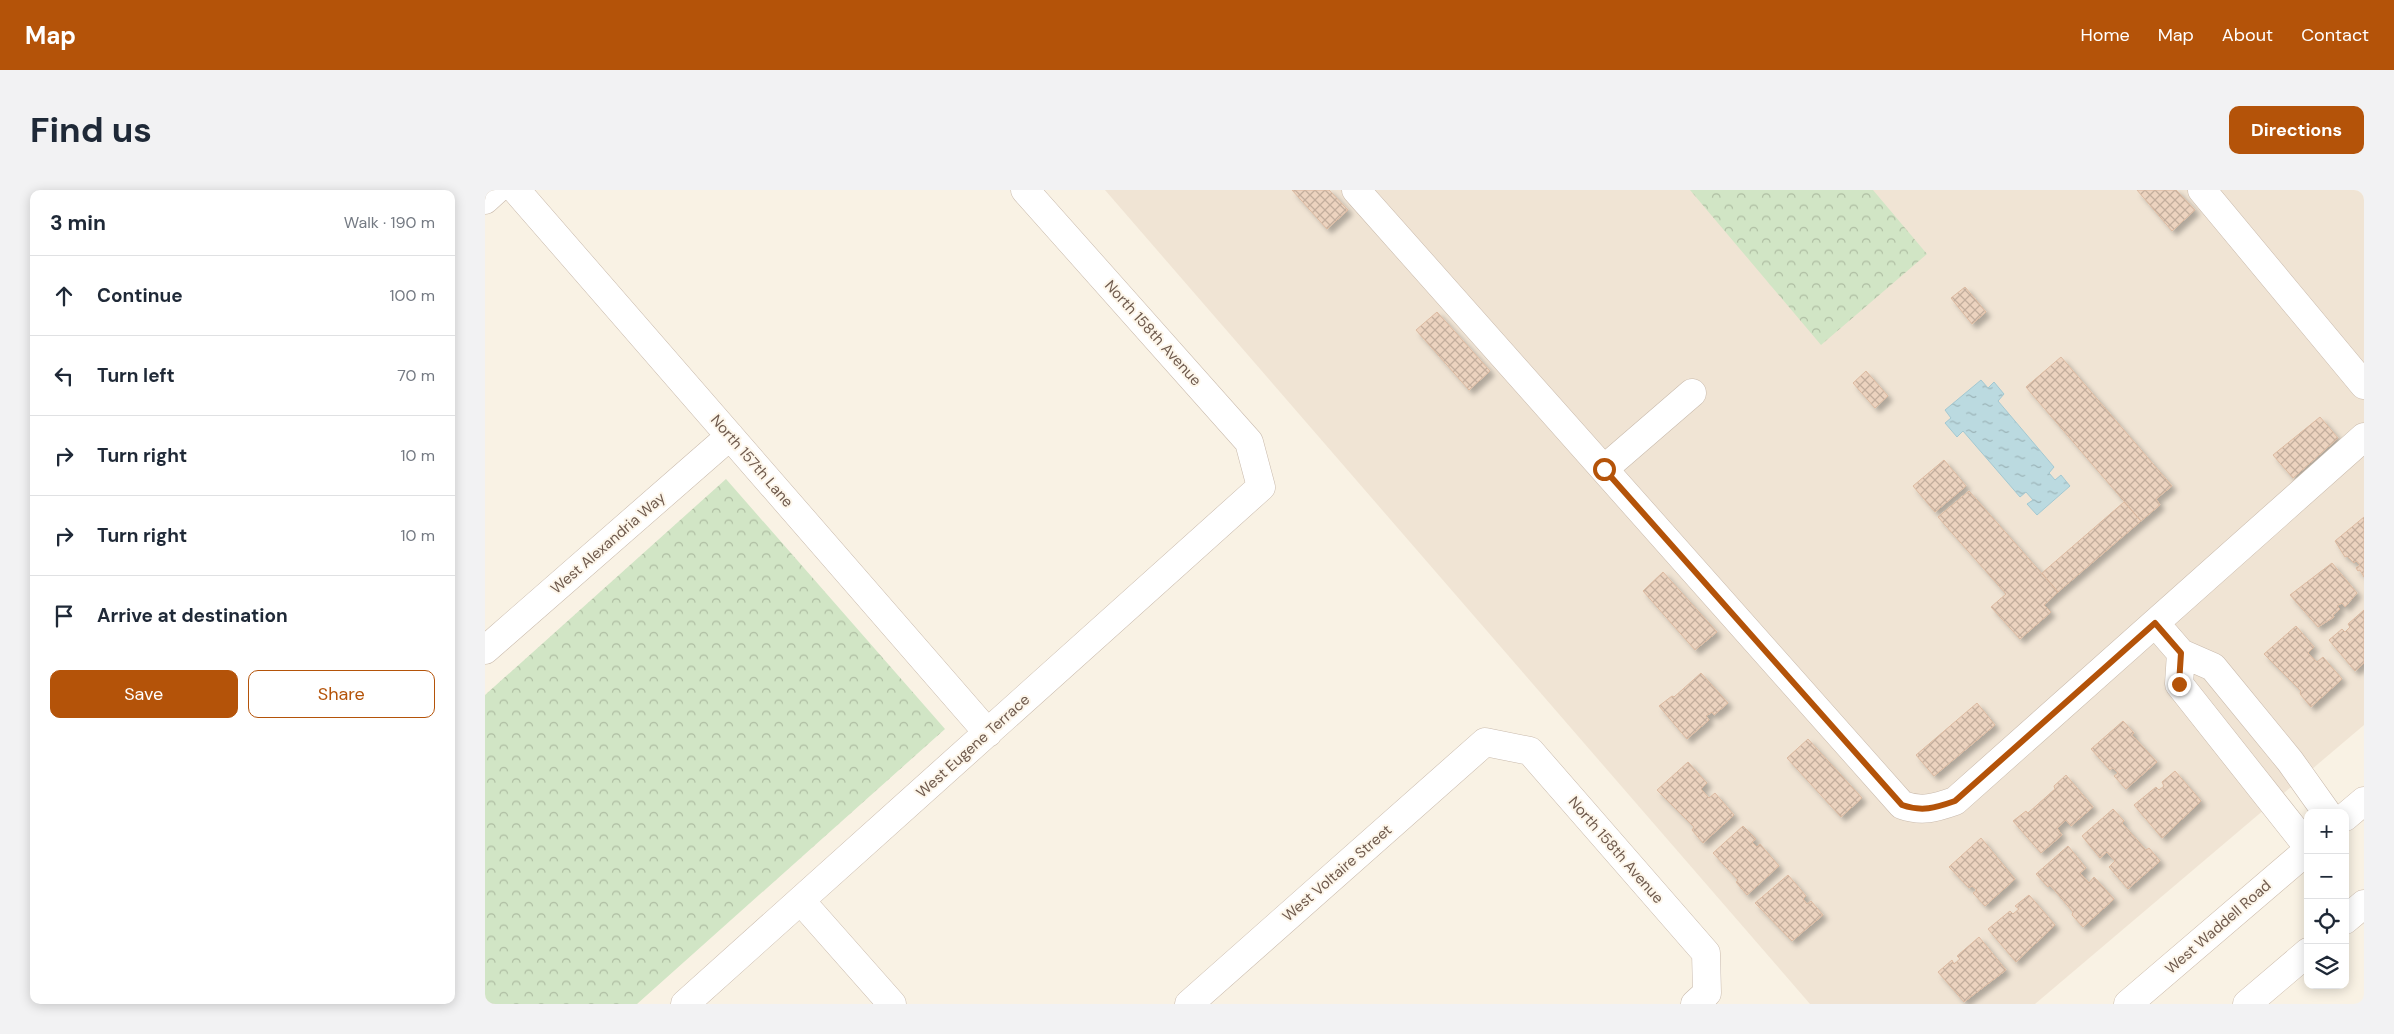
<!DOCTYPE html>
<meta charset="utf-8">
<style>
body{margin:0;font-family:"DM Sans",sans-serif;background:#f2f2f3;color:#1f2937}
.controls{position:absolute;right:15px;bottom:15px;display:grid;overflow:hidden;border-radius:10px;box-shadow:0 2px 12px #0003}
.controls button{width:45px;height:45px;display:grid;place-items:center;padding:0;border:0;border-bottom:1px solid #e0e1e3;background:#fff;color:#1f2937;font:25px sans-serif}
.stop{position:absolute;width:15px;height:15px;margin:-11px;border:4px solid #b45309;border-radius:50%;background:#fff}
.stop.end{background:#b45309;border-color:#fff;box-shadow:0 1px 5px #0008}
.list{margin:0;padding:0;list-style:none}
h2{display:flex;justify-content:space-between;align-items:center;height:65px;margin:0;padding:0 20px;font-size:21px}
h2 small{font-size:16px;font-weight:400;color:#747a83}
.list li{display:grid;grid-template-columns:32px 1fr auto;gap:15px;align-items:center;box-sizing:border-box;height:80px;padding:0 20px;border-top:1px solid #e0e1e3}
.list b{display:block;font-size:19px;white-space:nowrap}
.list em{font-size:16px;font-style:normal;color:#747a83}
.actions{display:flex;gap:10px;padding:15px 20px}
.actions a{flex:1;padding:11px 0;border:1px solid #b45309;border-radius:10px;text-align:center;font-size:18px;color:#b45309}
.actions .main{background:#b45309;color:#fff}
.icon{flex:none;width:28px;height:28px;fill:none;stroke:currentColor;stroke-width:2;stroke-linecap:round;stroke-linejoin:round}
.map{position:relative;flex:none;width:1879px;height:814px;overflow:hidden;border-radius:10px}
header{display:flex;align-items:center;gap:30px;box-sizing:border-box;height:70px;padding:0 25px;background:#b45309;color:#fff}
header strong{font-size:24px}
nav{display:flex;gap:28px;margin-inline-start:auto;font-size:18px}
.intro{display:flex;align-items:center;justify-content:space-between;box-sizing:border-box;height:120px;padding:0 30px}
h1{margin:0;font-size:35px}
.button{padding:12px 22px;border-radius:10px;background:#b45309;color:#fff;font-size:18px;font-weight:700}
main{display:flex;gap:30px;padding:0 30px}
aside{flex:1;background:#fff;border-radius:10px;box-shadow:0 2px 12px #0003}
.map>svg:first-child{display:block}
.residential{fill:#f0e4d4}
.park{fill:url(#park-crowns)}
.water{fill:url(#water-ripples);stroke:#a3c8d1}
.building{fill:url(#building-cross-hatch);stroke:#dcbaa1;filter:url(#shadow)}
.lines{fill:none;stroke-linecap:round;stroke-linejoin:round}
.street-casing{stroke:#c9baac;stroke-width:29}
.secondary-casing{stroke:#ccbbab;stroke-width:29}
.street{stroke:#fff;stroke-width:28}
.secondary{stroke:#fff;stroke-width:28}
.route{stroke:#b45309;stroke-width:6}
.labels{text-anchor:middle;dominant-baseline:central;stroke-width:4;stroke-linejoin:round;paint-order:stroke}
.street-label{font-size:15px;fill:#6f5a4d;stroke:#fdf6ea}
</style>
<header>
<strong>Map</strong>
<nav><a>Home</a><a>Map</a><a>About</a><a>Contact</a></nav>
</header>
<div class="intro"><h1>Find us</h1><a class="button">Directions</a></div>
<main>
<aside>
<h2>3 min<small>Walk · 190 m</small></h2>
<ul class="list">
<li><svg class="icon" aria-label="ahead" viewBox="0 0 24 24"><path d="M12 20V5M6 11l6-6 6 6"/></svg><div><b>Continue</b></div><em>100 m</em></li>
<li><svg class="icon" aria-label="left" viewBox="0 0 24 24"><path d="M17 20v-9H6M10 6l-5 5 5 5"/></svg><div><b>Turn left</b></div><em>70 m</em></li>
<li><svg class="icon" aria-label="right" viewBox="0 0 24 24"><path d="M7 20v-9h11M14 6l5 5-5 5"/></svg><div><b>Turn right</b></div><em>10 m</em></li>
<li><svg class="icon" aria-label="right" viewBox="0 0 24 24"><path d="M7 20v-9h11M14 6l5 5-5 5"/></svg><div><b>Turn right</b></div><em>10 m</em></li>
<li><svg class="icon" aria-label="arrive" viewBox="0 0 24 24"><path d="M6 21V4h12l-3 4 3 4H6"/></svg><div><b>Arrive at destination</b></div></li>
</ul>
<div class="actions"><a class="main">Save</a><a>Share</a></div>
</aside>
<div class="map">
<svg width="1879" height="814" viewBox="0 0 1879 814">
<defs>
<pattern id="park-crowns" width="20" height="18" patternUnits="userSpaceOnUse" patternTransform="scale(1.25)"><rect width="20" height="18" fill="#d1e5c5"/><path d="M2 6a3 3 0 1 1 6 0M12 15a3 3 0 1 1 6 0" fill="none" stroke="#aebda2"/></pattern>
<pattern id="water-ripples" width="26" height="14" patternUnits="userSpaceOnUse" patternTransform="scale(1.25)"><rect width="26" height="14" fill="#bbdae0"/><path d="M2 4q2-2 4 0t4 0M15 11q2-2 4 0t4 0" fill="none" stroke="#9cb4b8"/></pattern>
<pattern id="building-cross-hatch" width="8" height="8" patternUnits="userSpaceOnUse" patternTransform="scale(1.25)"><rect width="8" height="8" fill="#ecd3bf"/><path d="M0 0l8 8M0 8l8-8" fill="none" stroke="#c3ae9d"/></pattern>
<filter id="shadow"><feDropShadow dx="4.5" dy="4.5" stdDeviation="2.5" flood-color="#0004"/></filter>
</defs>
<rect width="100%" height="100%" fill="#f9f2e4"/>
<path class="residential" d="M 620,0 L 1879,0 L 1879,535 L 1550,814 L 1325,814 Z"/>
<path class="park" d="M 1205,0 L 1388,0 L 1442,64 L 1336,155 Z
M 241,289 L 460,539 L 152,814 L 0,814 L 0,505 Z"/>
<path class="water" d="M 1496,190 L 1503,198 L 1509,192 L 1519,204 L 1513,211 L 1569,277 L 1564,283 L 1570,290 L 1576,285 L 1585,296 L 1552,325 L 1542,314 L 1548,310 L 1541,302 L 1535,307 L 1478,241 L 1472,247 L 1460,233 L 1466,228 L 1460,220 Z"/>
<path class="building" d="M 807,0 L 844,0 L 863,20 L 842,39 Z
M 1652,0 L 1691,0 L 1710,20 L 1687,41 Z
M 1480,97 L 1501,122 L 1487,134 L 1466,108 Z
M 952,122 L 1005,181 L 984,200 L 931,140 Z
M 1576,167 L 1687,296 L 1671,309 L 1675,315 L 1656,331 L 1541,197 Z
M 1381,181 L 1403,206 L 1390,218 L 1368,193 Z
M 1835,227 L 1853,248 L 1808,288 L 1788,265 Z
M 1459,270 L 1481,296 L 1450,322 L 1428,296 Z
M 1484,301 L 1573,402 L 1559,415 L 1566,422 L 1535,449 L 1506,417 L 1521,404 L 1453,327 Z
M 1639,312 L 1656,331 L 1573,402 L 1557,383 Z
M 1879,327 L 1879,387 L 1875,380 L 1873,381 L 1871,378 L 1875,375 L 1871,371 L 1869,373 L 1862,366 L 1860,367 L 1850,351 Z
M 1847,373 L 1872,403 L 1860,417 L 1857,413 L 1852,416 L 1855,419 L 1848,425 L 1849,427 L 1833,437 L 1805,405 Z
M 1178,382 L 1232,442 L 1210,460 L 1158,401 Z
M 1879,420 L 1879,473 L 1870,481 L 1844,450 L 1857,439 L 1860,442 L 1865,437 L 1863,434 Z
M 1811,436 L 1829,457 L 1823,463 L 1832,472 L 1838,467 L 1857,489 L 1826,517 L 1815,504 L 1816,501 L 1779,464 Z
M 1216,483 L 1243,513 L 1229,525 L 1227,522 L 1221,526 L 1224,530 L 1202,549 L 1174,516 L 1187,506 L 1189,507 Z
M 1492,513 L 1510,535 L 1449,586 L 1431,565 Z
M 1638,531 L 1649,543 L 1647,545 L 1672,572 L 1641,599 L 1629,586 L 1633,583 L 1628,578 L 1625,580 L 1606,559 Z
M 1323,549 L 1377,608 L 1356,627 L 1302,568 Z
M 1203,572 L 1222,593 L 1216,599 L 1224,608 L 1230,603 L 1249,625 L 1218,653 L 1207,640 L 1209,637 L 1172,600 Z
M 1690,581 L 1716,611 L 1677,648 L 1649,615 L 1671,597 L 1674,600 L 1679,596 L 1677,592 Z
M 1581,585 L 1608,617 L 1586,636 L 1581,630 L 1572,638 L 1577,645 L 1556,663 L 1528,631 L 1541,621 L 1543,623 L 1570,599 L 1569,596 Z
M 1628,619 L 1639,631 L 1637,633 L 1661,660 L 1664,658 L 1675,671 L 1643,699 L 1624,677 L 1630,671 L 1622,662 L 1615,668 L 1597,646 Z
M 1258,636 L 1271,649 L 1267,652 L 1272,657 L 1275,654 L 1294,676 L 1262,705 L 1251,692 L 1253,690 L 1228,663 Z
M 1496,648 L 1530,689 L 1500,716 L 1488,703 L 1492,700 L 1487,696 L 1484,698 L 1464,677 Z
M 1583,656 L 1601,678 L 1595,683 L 1604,693 L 1609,687 L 1629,709 L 1598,737 L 1587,725 L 1588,722 L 1565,695 L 1563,697 L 1551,684 Z
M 1303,685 L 1321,706 L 1318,709 L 1322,714 L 1326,711 L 1338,725 L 1307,751 L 1270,713 Z
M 1544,705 L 1570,735 L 1531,772 L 1503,739 L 1525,721 L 1528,724 L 1534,719 L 1530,716 Z
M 1494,747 L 1521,780 L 1479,812 L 1453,782 L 1467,770 L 1469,774 L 1475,769 L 1472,766 Z"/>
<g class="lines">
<defs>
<path id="street" d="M 31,0 L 503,543
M 871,0 L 1417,615 C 1437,622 1450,618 1470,611 L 1879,247
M 1717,0 L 1879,195
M 0,10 L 11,0
M 1119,279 L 1207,203
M 1670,433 L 1696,463 L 1728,477 L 1805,571 L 1842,623
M 0,460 L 245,246
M 1696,463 L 1694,494 L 1823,657
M 316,711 L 407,814
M 200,814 L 776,297 L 764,252 L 540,0
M 704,814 L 1000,552 L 1045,561 L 1221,763 L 1222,803 L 1210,814"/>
<path id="secondary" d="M 1860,627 L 1879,611
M 1860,730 L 1879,714
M 1643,814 L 1823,660
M 1762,814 L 1823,762"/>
</defs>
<use href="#street" class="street-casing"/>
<use href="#secondary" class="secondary-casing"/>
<use href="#street" class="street"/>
<use href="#secondary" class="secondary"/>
</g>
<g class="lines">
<path class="route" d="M 1119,279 L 1417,615 C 1437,622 1450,618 1470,611 L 1670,433 L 1696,463 L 1694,494"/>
</g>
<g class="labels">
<g class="street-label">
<text transform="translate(668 143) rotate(48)">North 158th Avenue</text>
<text transform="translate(267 271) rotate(49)">North 157th Lane</text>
<text transform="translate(123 353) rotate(-41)">West Alexandria Way</text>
<text transform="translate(488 556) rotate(-42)">West Eugene Terrace</text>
<text transform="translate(1131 660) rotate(49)">North 158th Avenue</text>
<text transform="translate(852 683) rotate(-41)">West Voltaire Street</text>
<text transform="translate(1733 737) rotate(-41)">West Waddell Road</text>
</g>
</g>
</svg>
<div class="controls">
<button>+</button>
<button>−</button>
<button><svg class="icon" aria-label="locate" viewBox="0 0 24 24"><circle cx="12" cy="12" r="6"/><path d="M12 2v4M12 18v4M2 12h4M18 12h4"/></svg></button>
<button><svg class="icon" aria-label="layers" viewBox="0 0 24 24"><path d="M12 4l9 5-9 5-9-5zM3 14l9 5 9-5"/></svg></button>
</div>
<div class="stop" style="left:1119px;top:279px"></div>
<div class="stop end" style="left:1694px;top:494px"></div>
</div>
</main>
